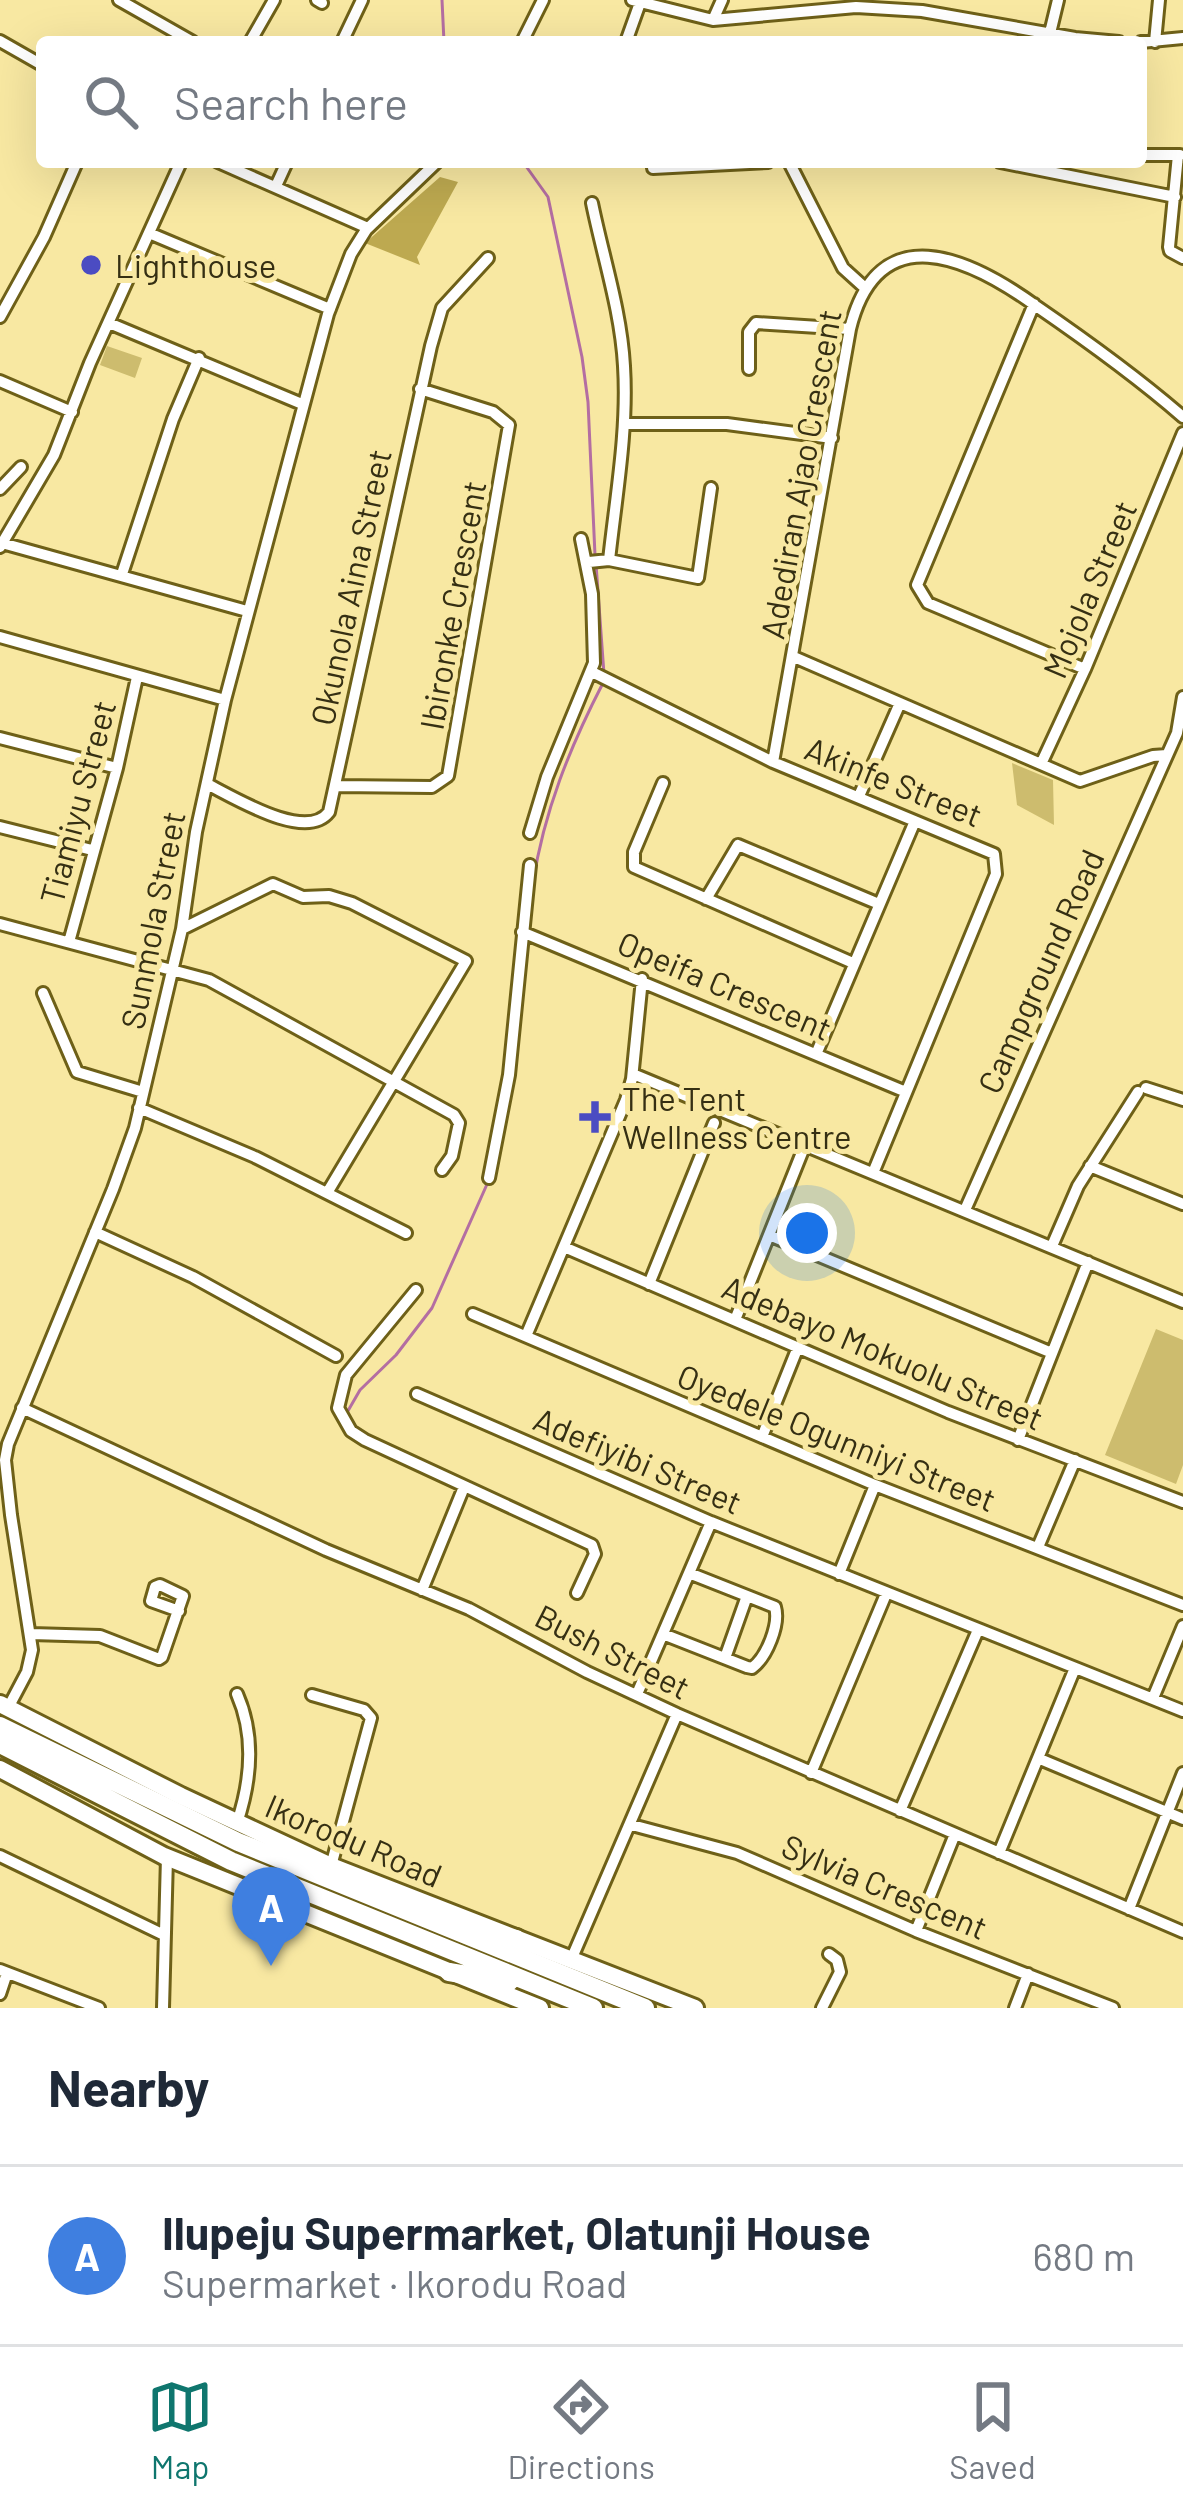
<!DOCTYPE html>
<meta charset="utf-8">
<style>
body{margin:0;font-family:Barlow,sans-serif;background:#f2f2f3;color:#1f2937}
.you{position:absolute;left:807px;top:1233px;width:42px;height:42px;margin:-30px;border:9px solid #fff;border-radius:50%;background:#1a73e8;box-shadow:0 0 0 18px #1a73e833}
.badge{display:grid;place-items:center;width:78px;height:78px;border-radius:50%;background:#0f766e;color:#fff;font-size:39px;font-weight:700}
.pin{position:absolute;translate:-50% -99px;filter:drop-shadow(0 3px 6px #0008)}
.pin::after{content:'';position:absolute;top:63px;width:42px;height:36px;background:inherit;clip-path:polygon(0 0,100% 0,50% 100%)}
.list{margin:0;padding:0;list-style:none}
h2{display:flex;justify-content:space-between;align-items:center;height:156px;margin:0;padding:0 48px;font-size:51px}
h2 small{font-size:39px;font-weight:400;color:#747a83}
.list li{display:grid;grid-template-columns:78px 1fr auto;gap:36px;align-items:center;box-sizing:border-box;height:180px;padding:0 48px;border-top:3px solid #e0e1e3}
.list b{display:block;font-size:45px;white-space:nowrap}
.list p{margin:0;font-size:39px;white-space:nowrap;color:#747a83}
.list em{font-size:39px;font-style:normal;color:#747a83}
.icon{flex:none;width:66px;height:66px;fill:none;stroke:currentColor;stroke-width:2;stroke-linecap:round;stroke-linejoin:round}
.map{position:relative;flex:none;width:1183px;height:2008px;overflow:hidden}
.search{position:absolute;background:#fff;box-shadow:0 12px 48px #0002;left:36px;right:36px;top:36px;height:132px;display:flex;align-items:center;gap:30px;box-sizing:border-box;padding:0 42px;border-radius:12px;color:#747a83;font-size:45px}
.sheet{height:336px;background:#fff}
nav{display:flex;justify-content:space-around;align-items:center;box-sizing:border-box;height:168px;border-top:3px solid #e0e1e3;background:#fff;font-size:33px;color:#747a83}
nav a{display:grid;justify-items:center;gap:6px}
nav .on{color:#0f766e}
.map>svg:first-child{display:block}
.green{fill:#cdbc6e}
.forest{fill:#bda950}
.lines{fill:none;stroke-linecap:round;stroke-linejoin:round}
.stream{stroke:#b46ea2;stroke-width:3}
.minor-casing{stroke:#6e6018;stroke-width:16}
.primary-casing{stroke:#6e6018;stroke-width:22}
.motorway-casing{stroke:#6e6018;stroke-width:24}
.minor{stroke:#fff;stroke-width:10}
.primary{stroke:#fff;stroke-width:16}
.motorway{stroke:#fff;stroke-width:18}
.poi-dot{fill:#4b4cc2;stroke:#f8e8a2;stroke-width:4.5}
.labels{text-anchor:middle;dominant-baseline:central;stroke-width:10;stroke-linejoin:round;paint-order:stroke}
.poi-label{font-size:33px;fill:#352f13;stroke:#f8e8a2;text-anchor:start}
.street-label{font-size:33px;fill:#352f13;stroke:#f8e8a2}
</style>
<div class="map">
<svg width="1183" height="2008" viewBox="0 0 1183 2008">
<rect width="100%" height="100%" fill="#f8e8a2"/>
<path class="green" d="M 107,346 L 142,358 L 135,378 L 100,365 Z
M 1012,763 L 1053,780 L 1054,825 L 1017,805 Z
M 1156,1329 L 1183,1340 L 1183,1465 L 1176,1484 L 1105,1455 Z"/>
<path class="forest" d="M 440,177 L 458,182 L 417,257 L 420,265 L 365,243 Z"/>
<g class="lines">
<path class="stream" d="M 442,0 L 444,42
M 523,162 L 548,197 L 582,357 L 588,402 L 595,555
M 596,564 L 604,674
M 533,883 C 544,811 570,747 603,683
M 345,1416 L 360,1390 L 396,1355 L 432,1308 L 488,1182"/>
<defs>
<path id="minor" d="M 119,0 L 193,42
M 317,0 L 322,3
M 632,0 L 713,20 L 856,7 L 922,11 L 1075,38 L 1119,42
M 713,20 L 722,0
M 1050,33 L 1058,0
M 0,41 L 42,65
M 250,42 L 274,0
M 342,42 L 362,0
M 522,42 L 543,0
M 626,42 L 641,0
M 1141,42 L 1183,38
M 1155,42 L 1159,0
M 1141,155 L 1180,155
M 1178,155 L 1169,247 L 1170,251 L 1183,258
M 218,162 L 368,228
M 789,162 L 843,268 L 864,287
M 1000,162 L 1175,197
M 653,168 L 768,162
M 276,186 L 287,162
M 149,233 L 330,309
M 1034,304 L 917,585 L 928,603 L 1085,669
M 0,317 L 44,237 L 77,162
M 109,323 L 302,404
M 749,369 L 749,332 L 756,323 L 850,329
M 0,381 L 72,412
M 624,424 L 727,424 L 832,438
M 0,489 L 21,467
M 2,543 L 247,611
M 0,547 L 54,455 L 90,363 L 181,162
M 609,560 L 698,578 L 711,488
M 589,562 L 609,560 C 616,496 628,430 624,366 C 621,311 603,257 592,203
M 122,574 L 173,419 L 199,358
M 0,637 L 225,700
M 794,657 L 1080,781 L 1153,756 L 1167,755
M 592,672 L 773,762 L 994,854 L 996,874 L 873,1173
M 0,738 L 117,768
M 773,762 L 850,329 C 878,216 968,257 1036,306 C 1087,341 1137,377 1183,417
M 1041,764 L 1085,669 L 1183,433
M 663,783 L 634,852 L 634,867 L 853,963
M 207,784 C 235,798 306,842 329,812 L 431,346 L 442,308 L 488,258
M 336,786 L 432,787 L 448,776 L 509,425 L 493,412 L 420,389
M 859,796 L 900,703
M 0,827 L 92,850
M 530,833 L 547,777 L 594,663 L 592,594 L 581,539
M 706,899 L 738,845 L 879,904
M 0,924 L 209,980 L 454,1115 L 459,1123 L 452,1156 L 442,1170
M 182,929 L 273,884 L 303,897 L 329,896 L 352,903 L 466,961 L 327,1193
M 522,932 L 906,1092
M 69,942 L 117,768 L 137,677
M 43,993 L 77,1072 L 143,1092
M 817,1052 L 915,821
M 633,1074 L 1183,1302
M 1146,1088 L 1183,1100
M 139,1108 L 255,1157 L 406,1233
M 1090,1166 L 1183,1204
M 489,1178 L 509,1075 L 530,865
M 965,1210 L 1177,733 L 1183,697
M 95,1232 L 193,1277 L 336,1356
M 769,1235 L 1052,1353
M 1052,1246 L 1078,1186 L 1138,1092
M 564,1247 L 948,1412 L 1183,1502
M 649,1284 L 714,1123
M 416,1290 L 346,1375 L 338,1408 L 351,1431 L 365,1440 L 592,1545 L 595,1554 L 577,1593
M 473,1314 L 875,1485 L 1183,1605
M 735,1320 L 805,1145
M 526,1336 L 626,1100 L 632,1079 L 642,979
M 417,1394 L 711,1522 L 1183,1711
M 22,1408 L 326,1550 L 469,1609 L 587,1672 L 677,1714 L 1183,1932
M 762,1437 L 798,1347
M 1018,1440 L 1088,1262
M 1038,1547 L 1075,1460
M 839,1574 L 875,1485
M 422,1590 L 464,1487
M 31,1634 L 100,1636 L 159,1659 L 162,1657 L 183,1596 L 160,1585 L 155,1587 L 151,1601 L 179,1611
M 663,1634 L 747,1667 L 752,1668 C 767,1657 780,1624 775,1607 L 689,1573
M 725,1658 L 747,1596
M 637,1694 L 711,1522
M 312,1695 L 364,1710 L 371,1718 L 331,1866
M 1153,1698 L 1183,1626
M 8,1708 L 27,1672 L 32,1650 L 11,1515 L 5,1460 L 8,1444 L 113,1189 L 135,1128 L 182,929 L 196,832 L 225,700 L 328,314 L 351,254 L 366,230 L 437,162
M 1040,1759 L 1183,1819
M 811,1773 L 886,1594
M 900,1811 L 978,1630
M 237,1823 C 251,1781 255,1735 237,1694
M 632,1825 L 737,1853 L 916,1931 L 1113,2008
M 999,1853 L 1075,1668
M 0,1856 L 164,1935
M 1129,1909 L 1183,1773
M 916,1931 L 955,1834
M 571,1960 L 677,1714
M 0,1970 L 99,2008
M 0,1994 L 7,1973
M 163,2008 L 167,1857
M 822,2008 L 840,1972 L 837,1960 L 829,1954
M 1015,2008 L 1028,1974"/>
<path id="primary" d="M 0,1704 L 181,1796 L 331,1866 L 695,2008
M 0,1769 L 164,1856 L 540,2008"/>
<path id="motorway" d="M 0,1726 L 238,1842 L 645,2008
M 0,1744 L 231,1861 L 593,2008
M 479,1934 L 516,1939
M 449,1972 L 509,1982"/>
</defs>
<use href="#minor" class="minor-casing"/>
<use href="#primary" class="primary-casing"/>
<use href="#motorway" class="motorway-casing"/>
<use href="#minor" class="minor"/>
<use href="#primary" class="primary"/>
<use href="#motorway" class="motorway"/>
</g>
<g class="poi-dot">
<circle cx="91" cy="265" r="12"/>
<path d="M589 1099h12v12h12v12h-12v12h-12v-12h-12v-12h12z"/>
</g>
<g class="labels">
<g class="poi-label">
<text x="115" y="265">Lighthouse</text>
<text x="622" y="1098">The Tent<tspan x="622" dy="38">Wellness Centre</tspan></text>
</g>
<g class="street-label">
<text transform="translate(800 474) rotate(-80)">Adediran Ajao Crescent</text>
<text transform="translate(350 587) rotate(-78)">Okunola Aina Street</text>
<text transform="translate(1089 589) rotate(-67)">Mojola Street</text>
<text transform="translate(452 605) rotate(-80)">Ibironke Crescent</text>
<text transform="translate(894 781) rotate(22)">Akinfe Street</text>
<text transform="translate(77 802) rotate(-75)">Tiamiyu Street</text>
<text transform="translate(152 920) rotate(-79)">Sunmola Street</text>
<text transform="translate(1040 971) rotate(-66)">Campground Road</text>
<text transform="translate(725 985) rotate(23)">Opeifa Crescent</text>
<text transform="translate(883 1352) rotate(23)">Adebayo Mokuolu Street</text>
<text transform="translate(837 1437) rotate(22)">Oyedele Ogunniyi Street</text>
<text transform="translate(638 1460) rotate(23)">Adefiyibi Street</text>
<text transform="translate(613 1651) rotate(27)">Bush Street</text>
<text transform="translate(354 1840) rotate(23)">Ikorodu Road</text>
<text transform="translate(885 1886) rotate(23)">Sylvia Crescent</text>
</g>
</g>
</svg>
<div class="you"></div>
<div class="pin badge" style="left:271px;top:1966px;background:#3f7fe0">A</div>
<div class="search"><svg class="icon" aria-label="search" viewBox="0 0 24 24"><circle cx="10" cy="10" r="6"/><path d="M15 15l6 6"/></svg>Search here</div>
</div>
<section class="sheet">
<h2>Nearby<small></small></h2>
<ul class="list">
<li><span class="badge" style="background:#3f7fe0">A</span><div><b>Ilupeju Supermarket, Olatunji House</b><p>Supermarket · Ikorodu Road</p></div><em>680 m</em></li>
</ul>
</section>
<nav>
<a class="on"><svg class="icon" aria-label="map" viewBox="0 0 24 24"><path d="M3 6l6-2 6 2 6-2v14l-6 2-6-2-6 2zM9 4v14M15 6v14"/></svg>Map</a>
<a><svg class="icon" aria-label="directions" viewBox="0 0 24 24"><path d="M12 3l9 9-9 9-9-9zM9 14v-3h6M13 9l2 2-2 2"/></svg>Directions</a>
<a><svg class="icon" aria-label="saved" viewBox="0 0 24 24"><path d="M7 4h10v16l-5-4-5 4z"/></svg>Saved</a>
</nav>
